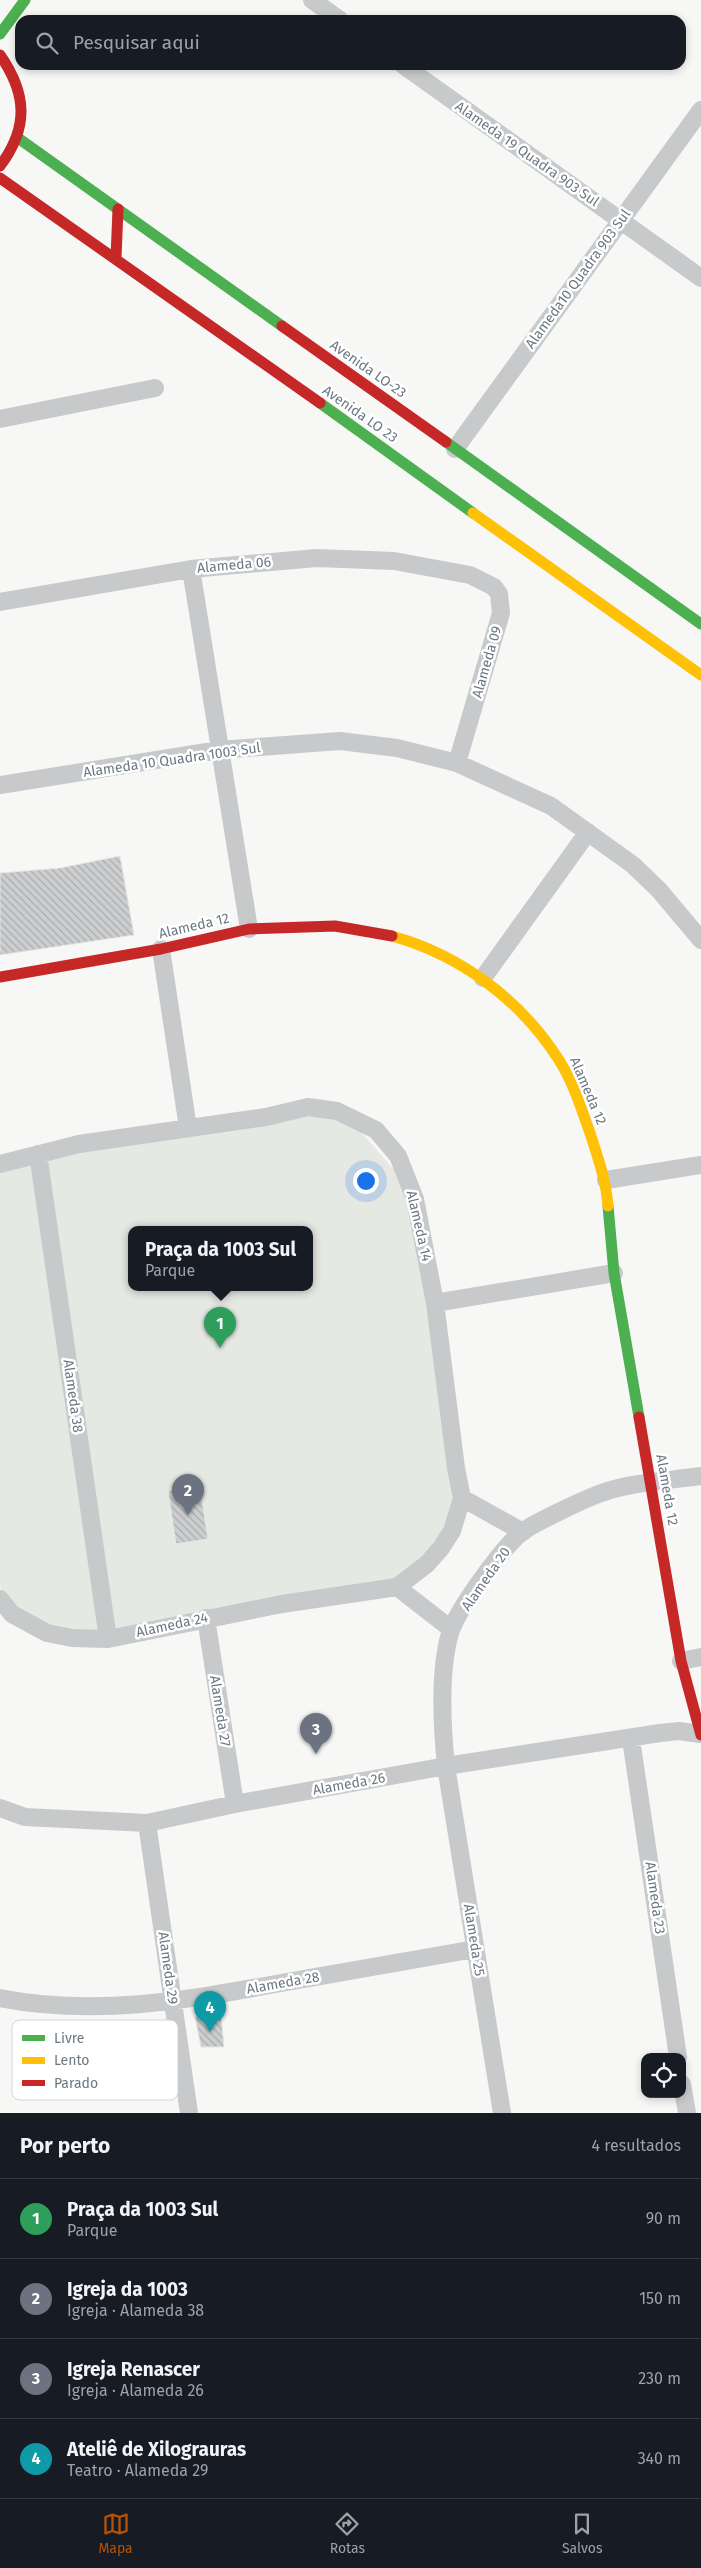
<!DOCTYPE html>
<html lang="pt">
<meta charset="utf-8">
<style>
body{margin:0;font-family:"Fira Sans",sans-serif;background:#242831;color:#f1f3f6}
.controls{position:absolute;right:15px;bottom:15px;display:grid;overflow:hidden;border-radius:10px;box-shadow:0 2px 8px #0003}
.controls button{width:45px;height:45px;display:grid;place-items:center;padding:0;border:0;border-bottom:1px solid #363941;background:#171b24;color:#f1f3f6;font:25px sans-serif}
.you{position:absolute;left:365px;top:1180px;width:18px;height:18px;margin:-12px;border:4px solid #fff;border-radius:50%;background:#1a73e8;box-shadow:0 0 0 8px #1a73e833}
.badge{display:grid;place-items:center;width:32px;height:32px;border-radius:50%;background:#b45309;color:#fff;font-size:16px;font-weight:700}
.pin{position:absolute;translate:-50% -41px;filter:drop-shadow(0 1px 2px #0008)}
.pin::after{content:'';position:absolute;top:26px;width:18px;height:15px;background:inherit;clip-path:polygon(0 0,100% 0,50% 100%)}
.popup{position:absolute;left:128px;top:1226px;width:185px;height:65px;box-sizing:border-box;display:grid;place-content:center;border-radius:10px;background:#171b24;filter:drop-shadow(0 1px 4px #0005);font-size:16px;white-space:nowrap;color:#9ea1a6}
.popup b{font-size:19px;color:#f1f3f6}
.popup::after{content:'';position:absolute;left:50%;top:100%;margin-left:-10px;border:10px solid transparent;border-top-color:#171b24}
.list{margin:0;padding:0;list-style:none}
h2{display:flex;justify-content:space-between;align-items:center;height:65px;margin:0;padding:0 20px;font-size:21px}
h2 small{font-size:16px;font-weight:400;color:#9ea1a6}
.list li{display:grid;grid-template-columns:32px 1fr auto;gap:15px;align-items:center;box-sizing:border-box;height:80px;padding:0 20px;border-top:1px solid #363941}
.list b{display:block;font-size:19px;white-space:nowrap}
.list p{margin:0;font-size:16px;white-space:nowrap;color:#9ea1a6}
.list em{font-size:16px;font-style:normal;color:#9ea1a6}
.icon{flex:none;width:28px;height:28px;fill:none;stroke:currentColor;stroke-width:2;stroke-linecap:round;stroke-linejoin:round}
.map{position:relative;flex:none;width:701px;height:2113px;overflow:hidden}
.search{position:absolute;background:#171b24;box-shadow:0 2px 8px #0003;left:15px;right:15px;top:15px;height:55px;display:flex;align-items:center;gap:12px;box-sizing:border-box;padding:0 18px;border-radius:15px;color:#9ea1a6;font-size:19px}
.sheet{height:385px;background:#171b24}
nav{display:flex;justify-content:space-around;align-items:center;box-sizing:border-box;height:70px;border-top:1px solid #363941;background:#171b24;font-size:14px;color:#9ea1a6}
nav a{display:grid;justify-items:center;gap:2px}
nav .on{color:#b45309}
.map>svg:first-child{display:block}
.green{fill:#e6e8e4;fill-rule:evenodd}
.building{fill:url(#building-back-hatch);stroke:#e6e6e6}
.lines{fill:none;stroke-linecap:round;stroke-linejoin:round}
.street{stroke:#c8c9ca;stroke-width:18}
.fast{stroke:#4caf50;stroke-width:11}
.slow{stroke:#ffc107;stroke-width:11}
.jam{stroke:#c62828;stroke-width:11}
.labels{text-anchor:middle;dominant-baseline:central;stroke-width:5;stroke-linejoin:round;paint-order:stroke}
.street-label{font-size:14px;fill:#6b7882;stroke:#fff}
.key{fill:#fff;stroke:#d3d6da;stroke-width:1}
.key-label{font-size:14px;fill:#6b7882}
</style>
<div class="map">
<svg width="701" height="2113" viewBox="0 0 701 2113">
<defs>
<pattern id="building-back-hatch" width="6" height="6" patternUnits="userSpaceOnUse" patternTransform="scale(1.25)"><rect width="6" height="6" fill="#cdcecf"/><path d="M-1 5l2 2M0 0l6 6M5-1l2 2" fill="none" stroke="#aaacad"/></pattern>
</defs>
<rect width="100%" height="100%" fill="#f7f7f6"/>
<path class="green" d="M 289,1112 L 347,1116 L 417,1196 L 462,1501 L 441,1548 L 397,1587 L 94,1638 L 12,1614 L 0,1586 L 0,1165 ZM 131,1229 L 309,1229 L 309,1287 L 131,1287 Z"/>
<path class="building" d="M 120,856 L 134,935 L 0,955 L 0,873 L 60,868 Z
M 200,1487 L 208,1539 L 176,1544 L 168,1491 Z
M 213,2014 L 221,2014 L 224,2047 L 201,2047 L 195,2017 Z"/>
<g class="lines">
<path class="street" d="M 312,0 L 340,20
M 403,65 L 701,278
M 0,419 L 155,388
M 455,449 L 701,110
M 191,569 L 249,929
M 0,602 L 191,569 L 317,558 L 394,561 L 470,575 L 494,587 L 499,594 L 501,613 L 457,763
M 0,785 L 219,750 L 340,741 L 397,748 L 457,763 L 551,806 L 633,865 L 659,890 L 701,940
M 161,949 L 188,1128
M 483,978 L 588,832
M 38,1154 L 108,1639
M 0,1164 L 79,1144 L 266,1117 L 308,1107 L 337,1111 L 376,1130 L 398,1156 L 415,1199 L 435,1303 L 456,1468 L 462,1498 L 452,1531 L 441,1548 L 427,1564 L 397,1587 L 282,1604 L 108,1639 L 72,1638 L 47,1633 L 12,1614 L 0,1599
M 606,1180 L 701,1165
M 435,1303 L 614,1273
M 462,1498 L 523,1532
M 397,1587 L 451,1629
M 206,1618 L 235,1804
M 681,1661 L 701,1657
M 631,1739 L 678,2057
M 0,1808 L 25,1817 L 147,1823 L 235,1804 L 446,1766 L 660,1733 L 679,1731 L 700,1734
M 147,1823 L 189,2113
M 0,1998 C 96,2017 187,2000 281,1983 C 346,1972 411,1960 475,1949
M 682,2084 L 687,2113
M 502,2113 L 446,1766 C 442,1727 439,1668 451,1630 C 459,1608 503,1547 522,1532 C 534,1523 581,1501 596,1495 C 629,1482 667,1481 701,1476"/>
<path class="fast" d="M 0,34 L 25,0
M 18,138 L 282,326
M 320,403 L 473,513
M 446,442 L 701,624
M 608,1206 L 614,1273 L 639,1417"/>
<path class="slow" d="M 473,513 L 701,675
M 392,936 C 460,955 520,999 559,1060 C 573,1082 581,1108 590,1133 C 598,1158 606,1180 608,1206"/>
<path class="jam" d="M 0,55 C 27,94 29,127 0,166
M 0,178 L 320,403
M 116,258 L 118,209
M 282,326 L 446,442
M 0,977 L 161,949 L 249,929 L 335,926 L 392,936
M 639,1417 L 681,1661 L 701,1735"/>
</g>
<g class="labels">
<g class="street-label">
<text transform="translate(527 154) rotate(35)">Alameda 19 Quadra 903 Sul</text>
<text transform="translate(578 279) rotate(-54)">Alameda10 Quadra 903 Sul</text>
<text transform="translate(368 369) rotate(35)">Avenida LO-23</text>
<text transform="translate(360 414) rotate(35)">Avenida LO 23</text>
<text transform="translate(234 565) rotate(-5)">Alameda 06</text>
<text transform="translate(487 662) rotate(-74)">Alameda 09</text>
<text transform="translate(172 760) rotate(-8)">Alameda 10 Quadra 1003 Sul</text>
<text transform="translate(194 926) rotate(-13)">Alameda 12</text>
<text transform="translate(588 1091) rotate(67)">Alameda 12</text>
<text transform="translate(419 1226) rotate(77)">Alameda 14</text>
<text transform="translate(73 1396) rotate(82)">Alameda 38</text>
<text transform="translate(667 1490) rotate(80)">Alameda 12</text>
<text transform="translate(486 1579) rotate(-55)">Alameda 20</text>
<text transform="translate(172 1625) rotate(-12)">Alameda 24</text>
<text transform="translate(220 1711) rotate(81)">Alameda 27</text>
<text transform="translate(349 1784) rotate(-10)">Alameda 26</text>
<text transform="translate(655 1898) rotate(82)">Alameda 23</text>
<text transform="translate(474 1940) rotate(81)">Alameda 25</text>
<text transform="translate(168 1968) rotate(82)">Alameda 29</text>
<text transform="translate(283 1983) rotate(-10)">Alameda 28</text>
</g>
</g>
<rect x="12" y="2020" width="166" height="80" rx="8" class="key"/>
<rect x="22" y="2035" width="23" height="6" fill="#4caf50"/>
<rect x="22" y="2057" width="23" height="7" fill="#ffc107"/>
<rect x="22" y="2080" width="23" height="6" fill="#c62828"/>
<g class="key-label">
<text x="54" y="2043">Livre</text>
<text x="54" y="2065">Lento</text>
<text x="54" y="2088">Parado</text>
</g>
</svg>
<div class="controls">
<button><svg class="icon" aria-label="locate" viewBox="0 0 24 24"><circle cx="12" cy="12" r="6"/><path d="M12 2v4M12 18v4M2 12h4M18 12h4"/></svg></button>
</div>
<div class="you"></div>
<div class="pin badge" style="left:220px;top:1348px;background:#2e9e5b">1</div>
<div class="popup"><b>Praça da 1003 Sul</b>Parque</div>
<div class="pin badge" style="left:188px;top:1515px;background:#6b7280">2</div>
<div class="pin badge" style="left:316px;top:1754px;background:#6b7280">3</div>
<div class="pin badge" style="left:210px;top:2032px;background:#0f9aa8">4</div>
<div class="search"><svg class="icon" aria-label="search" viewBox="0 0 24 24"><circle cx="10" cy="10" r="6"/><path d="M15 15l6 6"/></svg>Pesquisar aqui</div>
</div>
<section class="sheet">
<h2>Por perto<small>4 resultados</small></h2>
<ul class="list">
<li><span class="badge" style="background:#2e9e5b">1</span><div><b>Praça da 1003 Sul</b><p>Parque</p></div><em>90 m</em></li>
<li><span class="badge" style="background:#6b7280">2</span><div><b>Igreja da 1003</b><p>Igreja · Alameda 38</p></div><em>150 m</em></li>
<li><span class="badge" style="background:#6b7280">3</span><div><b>Igreja Renascer</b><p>Igreja · Alameda 26</p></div><em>230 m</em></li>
<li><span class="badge" style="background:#0f9aa8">4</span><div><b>Ateliê de Xilograuras</b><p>Teatro · Alameda 29</p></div><em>340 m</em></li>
</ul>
</section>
<nav>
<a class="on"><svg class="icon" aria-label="map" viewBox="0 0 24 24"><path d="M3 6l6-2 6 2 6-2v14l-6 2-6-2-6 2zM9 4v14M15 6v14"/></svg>Mapa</a>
<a><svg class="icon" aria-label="directions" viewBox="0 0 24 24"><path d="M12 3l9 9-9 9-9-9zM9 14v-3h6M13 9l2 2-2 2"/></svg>Rotas</a>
<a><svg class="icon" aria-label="saved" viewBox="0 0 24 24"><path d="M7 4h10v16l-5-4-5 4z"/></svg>Salvos</a>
</nav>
